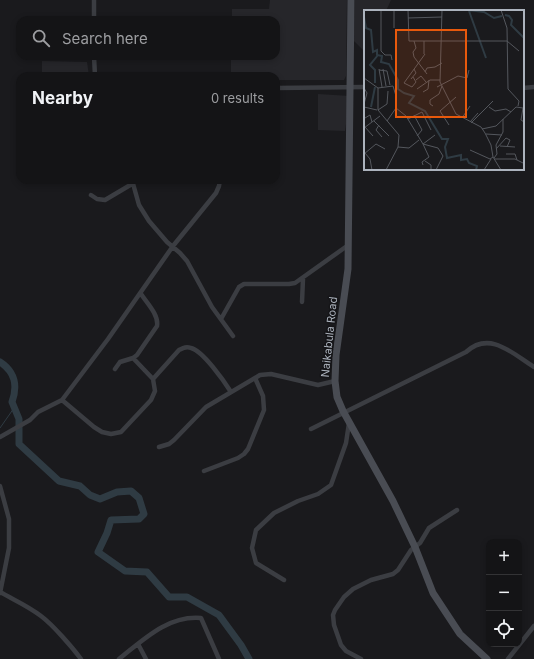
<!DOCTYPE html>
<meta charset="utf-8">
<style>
body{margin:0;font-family:Inter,sans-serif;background:#1d1d1f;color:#f1f3f6}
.controls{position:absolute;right:12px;bottom:12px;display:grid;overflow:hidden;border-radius:8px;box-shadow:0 2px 6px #0003}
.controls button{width:36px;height:36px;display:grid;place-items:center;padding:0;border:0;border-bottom:1px solid #333335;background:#141416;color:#f1f3f6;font:20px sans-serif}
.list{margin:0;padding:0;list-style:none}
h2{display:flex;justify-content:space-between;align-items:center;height:52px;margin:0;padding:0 16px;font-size:17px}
h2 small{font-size:13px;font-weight:400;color:#9d9ea1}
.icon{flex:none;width:22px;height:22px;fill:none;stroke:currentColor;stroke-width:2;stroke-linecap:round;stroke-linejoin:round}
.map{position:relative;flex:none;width:534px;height:659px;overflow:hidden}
.search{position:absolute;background:#141416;box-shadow:0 2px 6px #0003;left:16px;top:16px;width:264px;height:44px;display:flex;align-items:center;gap:10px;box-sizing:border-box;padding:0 14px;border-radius:12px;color:#9d9ea1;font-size:15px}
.panel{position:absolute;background:#141416;box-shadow:0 2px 6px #0003;left:16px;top:72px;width:264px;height:112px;border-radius:12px}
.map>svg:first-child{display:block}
.built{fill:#26262a}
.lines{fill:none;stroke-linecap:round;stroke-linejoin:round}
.stream{stroke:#2f3b43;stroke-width:1}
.river{stroke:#2f3b43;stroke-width:7}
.street{stroke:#3b3d42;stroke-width:4.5}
.secondary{stroke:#494c53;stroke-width:7}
.labels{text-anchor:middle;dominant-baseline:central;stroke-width:3;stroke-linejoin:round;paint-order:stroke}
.street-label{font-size:11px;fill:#acb3bd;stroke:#151518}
.inset-river{fill:none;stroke:#2f3b43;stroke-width:2}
.inset-road{fill:none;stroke:#54575d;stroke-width:1}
.view{fill:#e8590c;fill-opacity:0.15;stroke:#e8590c;stroke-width:2}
.inset-edge{fill:none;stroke:#acb3bd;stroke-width:2}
</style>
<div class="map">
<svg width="534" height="659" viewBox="0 0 534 659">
<rect width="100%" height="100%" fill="#1a1a1d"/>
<path class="built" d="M 270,0 L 347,0 L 346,76 L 344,80 L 276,80 L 276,76 L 231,76 L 231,56 L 276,56 L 276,20 L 232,20 L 232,9 L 269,9 Z
M 355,0 L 391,0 L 386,11 L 365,11 L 365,52 L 354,41 Z
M 42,61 L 87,62 L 89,76 L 42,76 Z
M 318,94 L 350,96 L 345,131 L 318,130 Z"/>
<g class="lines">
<path class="stream" d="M 0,428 L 14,408"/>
<path class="river" d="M 0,362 C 15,372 18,385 12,402 L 19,419 L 19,444 L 59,481 L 80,486 L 90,495 L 100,499 L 117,492 L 131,491 L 139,498 L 144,514 L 139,519 L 111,520 L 107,533 L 98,552 L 125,571 L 147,572 L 169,597 L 187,597 L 219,615 L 241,645 L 249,659"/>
<path class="street" d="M 94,20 L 94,0
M 94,56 L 95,76
M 276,88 L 365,87
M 523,88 L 534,87
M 132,180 L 139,205 L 149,221 L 167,242 L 180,253 L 187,261 L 212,307 L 233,336
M 91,195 L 97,199 L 105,200 L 132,184
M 302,302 L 303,279
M 221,319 L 239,287 L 244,284 L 289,284 L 295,283 L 347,246
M 133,358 L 153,379 L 155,391 L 151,400 L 121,432 L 111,434 L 102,432 L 94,427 L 62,400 L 108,339 L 173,246 L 216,193 L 219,186 L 220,180
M 115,369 L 120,362 L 133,358 L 137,355 L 157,326 C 159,315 147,303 141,294
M 153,379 L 179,350 C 183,348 186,346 191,348 C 203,351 224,381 231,392
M 311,429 L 466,352 C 490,330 513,354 534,367
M 0,437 L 30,420 L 38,412 L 62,400
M 159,447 L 169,444 L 174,440 L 206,407 L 260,375 L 271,374 L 318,385 L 335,381
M 204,471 L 238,458 L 244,454 L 248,449 L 264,410 L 263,396 L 255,378
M 0,486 L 9,519 L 9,548 L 0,593
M 284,580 L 256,563 L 252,548 L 256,530 L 274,513 L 298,501 L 318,494 L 331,485 L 346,443 L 349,423
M 0,592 C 14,600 28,606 41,616 C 53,625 72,647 81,659
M 138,644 L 146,659
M 119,659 C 143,640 168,615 201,618 L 219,659
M 361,659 L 346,651 L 341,645 L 334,625 L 333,615 L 335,610 L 344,597 L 353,589 L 371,580 L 393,574 L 398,570 L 411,550 L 420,543 L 429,528 L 457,510
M 508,659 L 534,626"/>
<path class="secondary" d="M 351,0 L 348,269 L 336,355 L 335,381 L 337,397 L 343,411 L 393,501 L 415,547 L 433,593 L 460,634 L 487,659"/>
</g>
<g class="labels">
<g class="street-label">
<text transform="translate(329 337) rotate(-84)">Naikabula Road</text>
</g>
</g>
<g transform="translate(364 10)">
<rect width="160" height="160" fill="#1a1a1d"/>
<path class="inset-river" d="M 104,0 L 120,2 L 130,8 L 138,6M 105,1 L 122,48M 141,5 L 145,6 L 148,10 L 147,15 L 160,28M 0,7 L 2,18 L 7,20 L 9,42 L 13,40 L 13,45 L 18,46 L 17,52 L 25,54 L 34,70 L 34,79 L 40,83 L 50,86 L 45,93 L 61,101 L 78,129 L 84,129 L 81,137 L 83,148 L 97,145 L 97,150 L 103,149 L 105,153 L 113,156 L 112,160M 11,73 L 11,60 L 6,55 L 14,45M 7,97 L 11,77"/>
<path class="inset-road" d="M 17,0 L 17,41 L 21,45 L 27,45 L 28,50M 44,0 L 45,31 L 143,31 L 155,41M 78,0 L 76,72 L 92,104 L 117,117 L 121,123 L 127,135 L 129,147 L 137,160M 137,0 L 143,18 L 144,79 L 155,91 L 154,96M 44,8 L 78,7M 30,18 L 30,0M 50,31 L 52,38 L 49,42 L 50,47 L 63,64M 60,31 L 60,44M 0,48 L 0,64M 15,59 L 18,77M 19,59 L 22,76M 15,60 L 23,61 L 26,75M 61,62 L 63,58 L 71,57 L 78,53M 49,67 L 52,72 L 48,77 L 40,73 L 61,44M 0,68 L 14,78 L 14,100M 47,69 L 52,63 L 50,59M 52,70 L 57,66 L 62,72M 73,77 L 94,66 L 103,68 L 105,60M 0,78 L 3,83 L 0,94M 14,78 L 29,76 L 32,86 L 32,98 L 23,111M 53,79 L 66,70 L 76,70M 59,82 L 64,79 L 65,70M 69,96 L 66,94 L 66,90 L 75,84 L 78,76M 0,97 L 13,100M 125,97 L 131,101 L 142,99 L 147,102M 32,98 L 42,106 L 59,134 L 74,138 L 79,146 L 72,160M 14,100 L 23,94 L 24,81M 14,100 L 35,125 L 34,137 L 22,160M 50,105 L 58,120 L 53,126M 1,108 L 6,105 L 8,112M 98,108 L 106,96M 44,109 L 58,102 L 67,120M 10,111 L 25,126M 106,112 L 114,103M 107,113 L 129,91M 15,115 L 12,120 L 18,127M 85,115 L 76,101 L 92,87M 1,117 L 9,126M 0,118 L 16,106M 118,119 L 132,116 L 152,97 L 159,98 L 157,110 L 160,112M 122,124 L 138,125M 136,136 L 151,137M 34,137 L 45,138 L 55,130M 132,139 L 142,128 L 146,130 L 143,137M 106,140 L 126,149 L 129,147M 1,143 L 6,149 L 8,160M 0,144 L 12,134 L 21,139M 142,144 L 151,144 L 153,150M 130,148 L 133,144 L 132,135 L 139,122 L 139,109M 130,149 L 151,149 L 159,153M 61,151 L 67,155 L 67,160M 59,155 L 58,152 L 65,147 L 59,134 L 71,125M 120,160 L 127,149"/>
<path class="view" d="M 32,20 L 102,20 L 102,107 L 32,107 Z"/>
<rect width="160" height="160" class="inset-edge"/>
</g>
</svg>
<div class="controls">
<button>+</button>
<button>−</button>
<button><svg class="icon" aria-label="locate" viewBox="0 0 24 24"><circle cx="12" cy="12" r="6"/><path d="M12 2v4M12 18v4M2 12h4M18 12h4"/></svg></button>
</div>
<div class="search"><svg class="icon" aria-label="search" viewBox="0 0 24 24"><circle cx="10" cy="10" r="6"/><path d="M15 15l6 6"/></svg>Search here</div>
<section class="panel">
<h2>Nearby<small>0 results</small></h2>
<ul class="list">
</ul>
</section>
</div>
